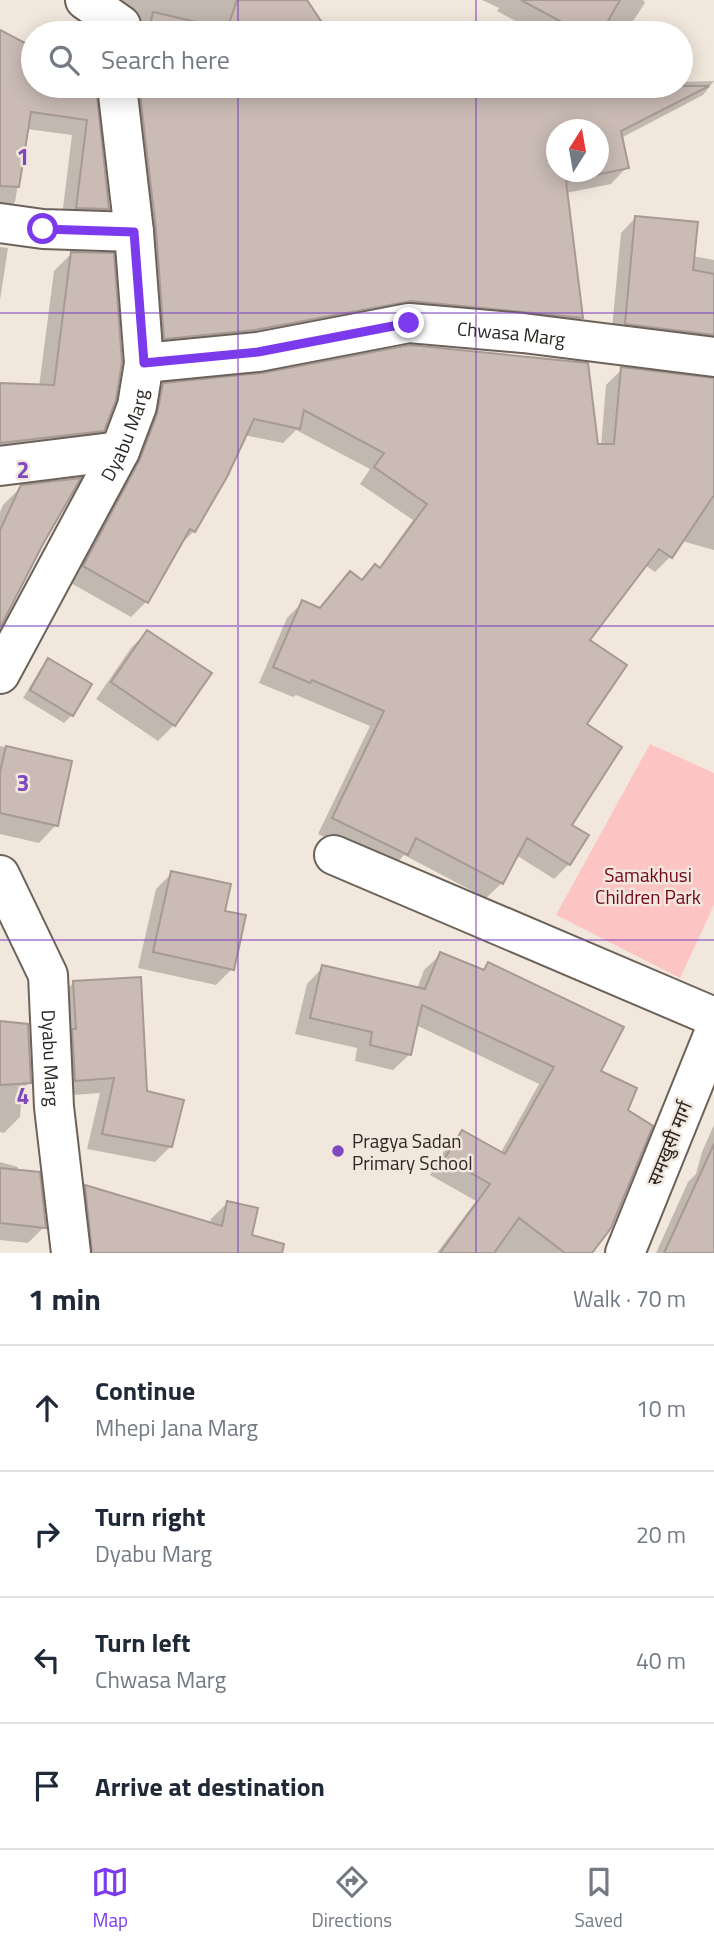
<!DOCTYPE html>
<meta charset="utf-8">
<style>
body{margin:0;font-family:"Titillium Web","Noto Sans Devanagari",sans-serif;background:#f2f2f3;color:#1f2937}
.compass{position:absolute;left:546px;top:119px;width:63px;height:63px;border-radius:50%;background:#fff;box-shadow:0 4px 18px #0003;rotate:11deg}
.stop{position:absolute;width:21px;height:21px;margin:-16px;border:5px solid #7c3aed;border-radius:50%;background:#fff}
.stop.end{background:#7c3aed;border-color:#fff;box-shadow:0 2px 7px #0008}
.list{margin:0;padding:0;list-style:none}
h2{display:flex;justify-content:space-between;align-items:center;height:91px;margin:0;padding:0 28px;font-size:30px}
h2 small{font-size:23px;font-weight:400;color:#747a83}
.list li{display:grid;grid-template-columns:46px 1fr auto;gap:21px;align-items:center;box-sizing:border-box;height:126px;padding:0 28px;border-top:2px solid #e0e1e3}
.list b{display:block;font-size:26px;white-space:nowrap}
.list p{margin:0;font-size:23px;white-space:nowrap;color:#747a83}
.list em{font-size:23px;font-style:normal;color:#747a83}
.icon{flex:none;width:38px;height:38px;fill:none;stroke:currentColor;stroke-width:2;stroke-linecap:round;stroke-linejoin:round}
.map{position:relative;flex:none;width:714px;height:1253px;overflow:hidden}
.search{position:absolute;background:#fff;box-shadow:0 4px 18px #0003;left:21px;right:21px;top:21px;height:77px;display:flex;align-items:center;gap:18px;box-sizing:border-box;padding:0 24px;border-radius:38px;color:#747a83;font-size:26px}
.sheet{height:595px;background:#fff}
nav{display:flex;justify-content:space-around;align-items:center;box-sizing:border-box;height:98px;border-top:2px solid #e0e1e3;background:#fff;font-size:19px;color:#747a83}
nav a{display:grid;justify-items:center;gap:4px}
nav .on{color:#7c3aed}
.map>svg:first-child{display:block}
.green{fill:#fdc4c4}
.shadow{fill:#0003;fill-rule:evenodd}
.building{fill:#cabbb5;stroke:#a79993;stroke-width:2;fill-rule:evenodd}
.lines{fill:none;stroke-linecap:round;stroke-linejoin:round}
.minor-casing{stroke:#6c6259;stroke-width:42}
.secondary-casing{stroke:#6c6259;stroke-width:42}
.minor{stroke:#fff;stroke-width:38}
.secondary{stroke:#fff;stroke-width:38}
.route{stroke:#7c3aed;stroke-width:9}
.grid{fill:none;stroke:#7f48bf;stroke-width:2;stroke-opacity:0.55}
.poi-dot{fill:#7f48bf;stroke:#f2e7dc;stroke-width:2.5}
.labels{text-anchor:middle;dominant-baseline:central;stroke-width:5;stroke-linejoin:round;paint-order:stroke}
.street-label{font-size:19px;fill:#2b2723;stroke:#f2e7dc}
.park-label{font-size:19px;fill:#72041d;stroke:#f2e7dc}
.poi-label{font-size:19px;fill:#2b2723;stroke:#f2e7dc;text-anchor:start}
.grid-label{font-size:23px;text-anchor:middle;font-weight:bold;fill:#7f48bf;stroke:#f2e7dc;stroke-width:5;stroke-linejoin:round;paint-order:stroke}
</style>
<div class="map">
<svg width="714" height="1253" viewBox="0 0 714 1253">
<rect width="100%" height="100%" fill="#f2e7dc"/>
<path class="green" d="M 650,744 L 714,773 L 714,905 L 680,978 L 556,915 Z"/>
<path class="shadow" d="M 84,0 L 305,0 L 327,33 L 137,33 Z
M 482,0 L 643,0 L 645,3 L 625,33 L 538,33 L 497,11 L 499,8 Z
M 0,32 L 33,50 L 33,86 L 94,86 L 108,209 L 91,225 L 61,224 L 72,135 L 27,129 L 15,202 L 0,218 Z
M 714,81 L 703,95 L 621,138 L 627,167 L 611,184 L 566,193 L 581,318 L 565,334 L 148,354 L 125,86 L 217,86 L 215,92 L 305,105 L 292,86 L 681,86 L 681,82 ZM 556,130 L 598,130 L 598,172 L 556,172 Z
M 636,217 L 693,256 L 714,260 L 714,358 L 611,339 L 621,233 Z
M 0,247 L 8,248 L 0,300 Z
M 71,254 L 103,430 L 85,448 L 0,458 L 0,385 L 39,387 L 54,271 Z
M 622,369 L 714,380 L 714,550 L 682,541 L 671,556 L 655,572 L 645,565 L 587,640 L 584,725 L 570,825 L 569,864 L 554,879 L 516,855 L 502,883 L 486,898 L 404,855 L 391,869 L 318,834 L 370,726 L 296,695 L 293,697 L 259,683 L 287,618 L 303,602 L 318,609 L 350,573 L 360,581 L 375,567 L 378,569 L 413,520 L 360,484 L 370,469 L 296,430 L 283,443 L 244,435 L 194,531 L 179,546 L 146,602 L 131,617 L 69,582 L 148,401 L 164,385 L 601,446 L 606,385 Z
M 78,480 L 2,621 L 0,623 L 0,512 L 3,505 L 21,487 Z
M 147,632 L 209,674 L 174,725 L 158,741 L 96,699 L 131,648 Z
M 49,660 L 72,715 L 64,723 L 23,698 L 41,668 Z
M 0,746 L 70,762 L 56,825 L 39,843 L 0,834 Z
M 172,873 L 223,912 L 232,969 L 216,985 L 138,968 L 156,889 Z
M 441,954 L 481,971 L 488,965 L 598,1072 L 625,1110 L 590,1253 L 437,1253 L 476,1201 L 430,1175 L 446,1148 L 463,1132 L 500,1154 L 539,1084 L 416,1025 L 410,1054 L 393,1070 L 355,1061 L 357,1048 L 295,1034 L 307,984 L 323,967 L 417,989 L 424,970 Z
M 74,982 L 146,1093 L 171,1146 L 155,1162 L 87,1149 L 100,1093 L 59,1096 L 58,998 Z
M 0,1022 L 29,1082 L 22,1090 L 20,1117 L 4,1133 L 0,1132 Z
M 714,1125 L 714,1253 L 656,1253 L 688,1182 L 696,1174 L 702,1152 Z
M 0,1162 L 18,1167 L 17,1171 L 44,1227 L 28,1243 L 0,1240 Z
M 86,1187 L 210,1224 L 211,1219 L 227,1203 L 246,1253 L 75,1253 L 70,1203 Z"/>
<path class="building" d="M 237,0 L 307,0 L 329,33 L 148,33 L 153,12 L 227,29 Z
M 521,0 L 620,0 L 601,33 L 582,33 Z
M 0,30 L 33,47 L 33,86 L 96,86 L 109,209 L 76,208 L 87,120 L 31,112 L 19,187 L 0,186 Z
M 139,86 L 709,86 L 621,131 L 629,168 L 566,181 L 583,318 L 411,301 L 255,330 L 164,339 L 156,230 ZM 556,130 L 598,130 L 598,172 L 556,172 Z
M 635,216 L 698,222 L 693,270 L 714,274 L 714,335 L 625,324 Z
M 71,252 L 114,253 L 122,362 L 116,400 L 104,431 L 0,443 L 0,383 L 54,385 Z
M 410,345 L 588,363 L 598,444 L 614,444 L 621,367 L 714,378 L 714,495 L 672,558 L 659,549 L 590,640 L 627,665 L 587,724 L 622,747 L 572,825 L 589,835 L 570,865 L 527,838 L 503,884 L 416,838 L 408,855 L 332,818 L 384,711 L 312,680 L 310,683 L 273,667 L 302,600 L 320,608 L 350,571 L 362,580 L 375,564 L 380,568 L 427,504 L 374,467 L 384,453 L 304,410 L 300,429 L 254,419 L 227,477 L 195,532 L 190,529 L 148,603 L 83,566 L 140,459 L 157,414 L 163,383 L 262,373 Z
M 81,478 L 43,544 L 0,628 L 0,530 L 21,485 Z
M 147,630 L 212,673 L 175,726 L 111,682 Z
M 48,658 L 92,684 L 73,716 L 30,690 Z
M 6,746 L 72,761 L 58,826 L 0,813 L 0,772 Z
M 171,871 L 231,884 L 225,911 L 246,915 L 234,970 L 153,952 Z
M 440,952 L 484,970 L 488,962 L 624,1027 L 601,1071 L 637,1088 L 628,1110 L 653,1126 L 611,1228 L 592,1253 L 565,1253 L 519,1218 L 494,1253 L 440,1253 L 490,1184 L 445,1158 L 462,1130 L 505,1154 L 554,1067 L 422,1005 L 411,1055 L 370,1045 L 372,1032 L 310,1018 L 322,965 L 425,989 Z
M 141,977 L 147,1091 L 184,1100 L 172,1147 L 102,1134 L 114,1078 L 75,1081 L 72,1029 L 76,1029 L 73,981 Z
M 0,1021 L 28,1024 L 31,1083 L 0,1085 Z
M 714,1144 L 714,1253 L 664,1253 Z
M 0,1168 L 40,1172 L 46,1228 L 0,1223 Z
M 85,1185 L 222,1226 L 227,1201 L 258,1208 L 252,1235 L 284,1244 L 282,1253 L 92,1253 Z"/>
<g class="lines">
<defs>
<g id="minor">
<path d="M 85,0 L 121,25"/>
<path d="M 0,223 L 43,229 L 134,232"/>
<path id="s1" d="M 144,363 L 258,352 L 409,323 L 523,333 L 714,357"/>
<path d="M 0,466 L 120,451"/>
<path id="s2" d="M 0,674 L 120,451 L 137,406 L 144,363 L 134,232 L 117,86"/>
<path d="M 334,855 L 714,1017"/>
<path id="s3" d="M 0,875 L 48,975 L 54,1107 L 71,1253"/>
</g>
<path id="secondary" d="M 625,1253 L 714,1033"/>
</defs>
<use href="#minor" class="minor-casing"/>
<use href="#secondary" class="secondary-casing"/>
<use href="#minor" class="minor"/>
<use href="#secondary" class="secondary"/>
</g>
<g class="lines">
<path class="route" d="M 43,229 L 134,232 L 144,363 L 258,352 L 409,323"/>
</g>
<path class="grid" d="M 238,0 L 238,33M 476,0 L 476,33M 238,86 L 238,1253M 476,86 L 476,1253M 0,313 L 714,313M 0,626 L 714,626M 0,940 L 714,940"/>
<circle class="poi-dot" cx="338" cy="1151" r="7"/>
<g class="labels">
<g class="street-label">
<text stroke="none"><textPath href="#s1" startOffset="371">Chwasa Marg</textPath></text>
<text stroke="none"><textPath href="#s2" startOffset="270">Dyabu Marg</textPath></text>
<text stroke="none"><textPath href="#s3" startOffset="194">Dyabu Marg</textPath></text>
<text transform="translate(669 1143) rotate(-68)">समखुसी मार्ग</text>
</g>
<g class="park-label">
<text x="648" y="874">Samakhusi<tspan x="648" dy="22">Children Park</tspan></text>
</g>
<g class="poi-label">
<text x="352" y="1140">Pragya Sadan<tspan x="352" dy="22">Primary School</tspan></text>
</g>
</g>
<g class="grid-label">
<text x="23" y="165">1</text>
<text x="23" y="478">2</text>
<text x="23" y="791">3</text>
<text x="23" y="1104">4</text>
</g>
</svg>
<svg class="compass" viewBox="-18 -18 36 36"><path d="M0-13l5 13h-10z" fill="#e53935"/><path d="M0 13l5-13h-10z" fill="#747a83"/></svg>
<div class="stop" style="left:43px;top:229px"></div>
<div class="stop end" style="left:409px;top:323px"></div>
<div class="search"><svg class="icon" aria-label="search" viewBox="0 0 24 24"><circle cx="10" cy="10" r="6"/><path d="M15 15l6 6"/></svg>Search here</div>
</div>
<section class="sheet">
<h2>1 min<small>Walk · 70 m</small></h2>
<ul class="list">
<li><svg class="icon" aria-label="ahead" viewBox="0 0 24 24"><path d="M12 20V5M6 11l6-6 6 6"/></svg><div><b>Continue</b><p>Mhepi Jana Marg</p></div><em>10 m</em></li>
<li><svg class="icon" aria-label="right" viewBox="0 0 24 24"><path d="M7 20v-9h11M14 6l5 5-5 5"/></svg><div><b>Turn right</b><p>Dyabu Marg</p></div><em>20 m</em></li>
<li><svg class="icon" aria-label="left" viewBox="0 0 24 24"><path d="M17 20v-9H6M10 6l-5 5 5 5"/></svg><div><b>Turn left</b><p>Chwasa Marg</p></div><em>40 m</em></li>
<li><svg class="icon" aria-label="arrive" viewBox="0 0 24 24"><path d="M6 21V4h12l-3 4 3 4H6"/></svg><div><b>Arrive at destination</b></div></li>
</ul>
</section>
<nav>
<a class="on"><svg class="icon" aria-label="map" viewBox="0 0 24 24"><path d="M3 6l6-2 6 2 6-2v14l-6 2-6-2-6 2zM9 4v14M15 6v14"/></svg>Map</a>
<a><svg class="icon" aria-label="directions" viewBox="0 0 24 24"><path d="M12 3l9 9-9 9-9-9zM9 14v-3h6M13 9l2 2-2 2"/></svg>Directions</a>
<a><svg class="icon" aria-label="saved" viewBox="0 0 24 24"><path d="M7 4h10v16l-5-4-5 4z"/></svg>Saved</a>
</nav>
